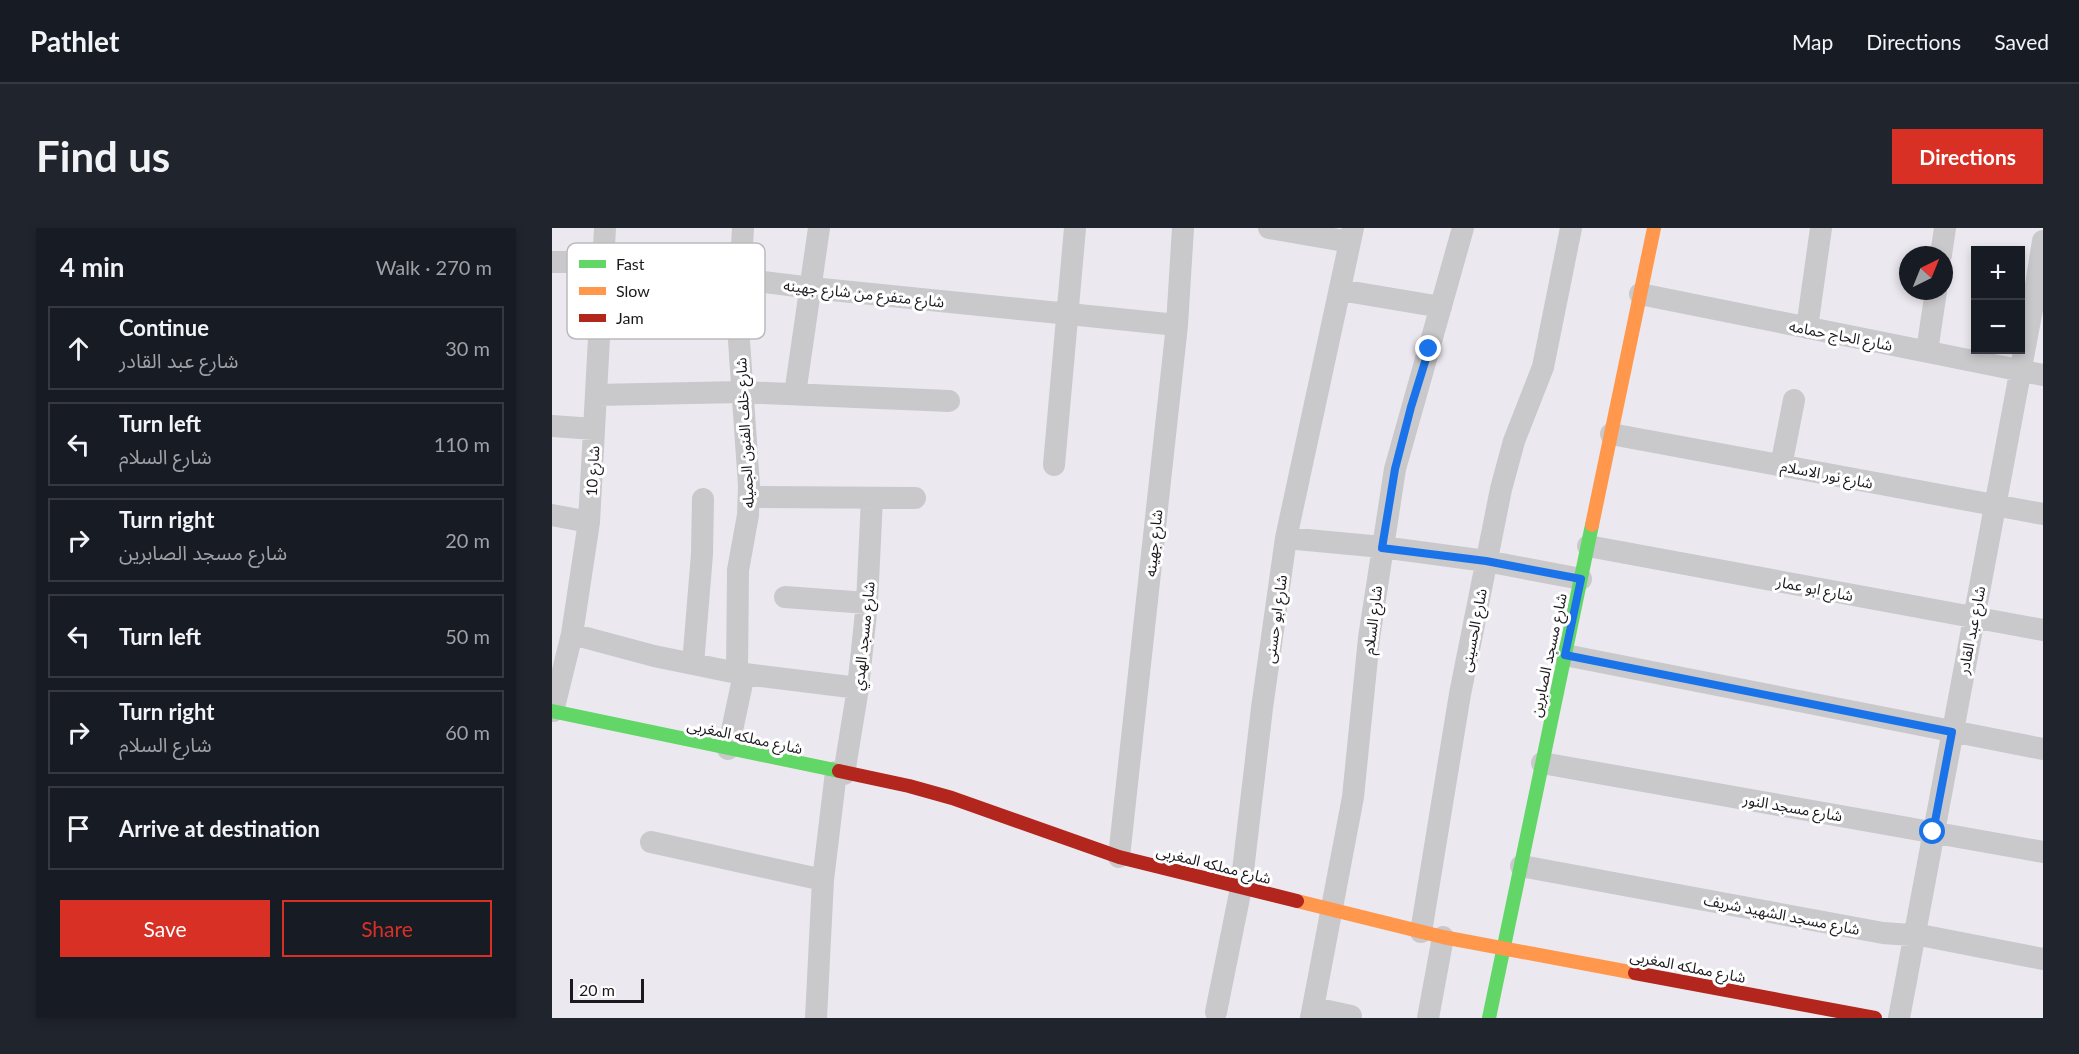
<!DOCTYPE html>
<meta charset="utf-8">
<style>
body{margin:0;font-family:Lato,"Noto Sans Arabic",sans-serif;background:#20242c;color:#f1f3f6}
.controls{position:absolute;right:18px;top:18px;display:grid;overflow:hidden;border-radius:0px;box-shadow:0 3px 9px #0003}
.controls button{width:54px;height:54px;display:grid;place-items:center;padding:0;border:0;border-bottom:2px solid #363941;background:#171b24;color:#f1f3f6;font:30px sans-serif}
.compass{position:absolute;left:1347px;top:18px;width:54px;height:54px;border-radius:50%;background:#171b24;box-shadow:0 3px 9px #0003;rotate:43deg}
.scale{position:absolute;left:18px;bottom:15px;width:74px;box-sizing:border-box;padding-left:6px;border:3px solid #1b191d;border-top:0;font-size:16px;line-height:21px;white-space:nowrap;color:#1b191d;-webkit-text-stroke:4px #fff;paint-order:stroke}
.stop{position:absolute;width:18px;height:18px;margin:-14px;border:4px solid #1a73e8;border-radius:50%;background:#fff}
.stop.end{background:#1a73e8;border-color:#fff;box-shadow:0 2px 6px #0008}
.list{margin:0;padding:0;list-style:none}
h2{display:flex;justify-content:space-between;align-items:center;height:78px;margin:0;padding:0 24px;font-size:26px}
h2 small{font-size:20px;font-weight:400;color:#9ea1a6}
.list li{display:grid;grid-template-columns:39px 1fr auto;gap:18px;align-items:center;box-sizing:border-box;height:84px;margin:0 12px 12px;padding:0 12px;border:2px solid #363941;border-radius:0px}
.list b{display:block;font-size:22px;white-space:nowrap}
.list p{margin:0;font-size:20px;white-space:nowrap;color:#9ea1a6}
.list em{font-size:20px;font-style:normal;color:#9ea1a6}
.actions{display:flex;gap:12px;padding:18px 24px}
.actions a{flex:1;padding:14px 0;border:2px solid #d93025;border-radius:0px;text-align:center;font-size:21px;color:#d93025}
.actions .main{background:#d93025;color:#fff}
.icon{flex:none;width:33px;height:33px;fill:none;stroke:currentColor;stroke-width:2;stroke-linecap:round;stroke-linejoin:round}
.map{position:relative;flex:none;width:1491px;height:790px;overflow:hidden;border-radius:0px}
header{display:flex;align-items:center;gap:36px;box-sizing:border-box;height:84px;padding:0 30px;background:#171b24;border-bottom:2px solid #363941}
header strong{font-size:28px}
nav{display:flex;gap:33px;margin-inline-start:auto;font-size:21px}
.intro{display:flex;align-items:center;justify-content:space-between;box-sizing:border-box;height:144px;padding:0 36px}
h1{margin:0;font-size:42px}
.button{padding:15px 27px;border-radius:0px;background:#d93025;color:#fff;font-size:21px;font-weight:700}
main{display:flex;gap:36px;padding:0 36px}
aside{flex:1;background:#171b24;border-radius:0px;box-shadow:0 3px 9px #0003}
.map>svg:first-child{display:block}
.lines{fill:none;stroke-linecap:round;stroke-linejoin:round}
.street{stroke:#c9c8ca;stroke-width:22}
.fast{stroke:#63d668;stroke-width:14}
.slow{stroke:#ff974d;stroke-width:14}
.jam{stroke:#b3261e;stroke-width:14}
.route{stroke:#1a73e8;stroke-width:8}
.labels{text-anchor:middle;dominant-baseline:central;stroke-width:6;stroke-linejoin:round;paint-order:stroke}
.street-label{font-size:15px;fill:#1b191d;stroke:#fff}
.key{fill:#fff;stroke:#bbbabb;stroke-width:1.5}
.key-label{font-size:16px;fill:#1b191d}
</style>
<header>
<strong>Pathlet</strong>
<nav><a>Map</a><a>Directions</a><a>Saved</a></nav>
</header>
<div class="intro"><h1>Find us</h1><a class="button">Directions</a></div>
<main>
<aside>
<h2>4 min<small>Walk · 270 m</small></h2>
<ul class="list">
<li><svg class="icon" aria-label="ahead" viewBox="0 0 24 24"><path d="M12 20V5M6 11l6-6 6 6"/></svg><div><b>Continue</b><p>شارع عبد القادر</p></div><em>30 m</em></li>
<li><svg class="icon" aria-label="left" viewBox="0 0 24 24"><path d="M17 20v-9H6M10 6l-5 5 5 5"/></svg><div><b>Turn left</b><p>شارع السلام</p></div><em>110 m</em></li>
<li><svg class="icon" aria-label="right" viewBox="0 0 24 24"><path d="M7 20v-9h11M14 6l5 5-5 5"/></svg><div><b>Turn right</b><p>شارع مسجد الصابرين</p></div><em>20 m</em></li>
<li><svg class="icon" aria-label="left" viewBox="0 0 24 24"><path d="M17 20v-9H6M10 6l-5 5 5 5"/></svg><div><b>Turn left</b></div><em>50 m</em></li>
<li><svg class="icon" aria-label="right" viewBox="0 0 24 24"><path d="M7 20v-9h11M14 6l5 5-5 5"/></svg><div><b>Turn right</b><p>شارع السلام</p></div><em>60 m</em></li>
<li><svg class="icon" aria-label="arrive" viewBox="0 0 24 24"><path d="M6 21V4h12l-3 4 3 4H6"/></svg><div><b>Arrive at destination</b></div></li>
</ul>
<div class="actions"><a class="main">Save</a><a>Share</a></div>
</aside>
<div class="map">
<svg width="1491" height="790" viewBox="0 0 1491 790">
<rect width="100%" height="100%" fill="#ebe9ef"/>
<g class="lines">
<path class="street" d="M 717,0 L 798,14
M 1389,27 L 1393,0
M 0,34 L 51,34 L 165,43 L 188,51 L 260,60 L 625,97
M 788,62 L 889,79
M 1088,66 L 1491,147
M 1255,100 L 1269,0
M 1375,123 L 1384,63
M 243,166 L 267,0
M 44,167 L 190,164 L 397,173
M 0,198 L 42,201
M 1059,206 L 1491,286
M 502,237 L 523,0
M 1229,238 L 1242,172
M 197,269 L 363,270
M 0,287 L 37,294
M 734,310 L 830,319 L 934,333 L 1029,351
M 1036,318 L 1491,402
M 233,369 L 315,375
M 20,406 L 102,428 L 185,445 L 306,460
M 1013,427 L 1491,521
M 141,436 L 150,326 L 151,271
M 185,445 L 186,342 L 196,287 L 197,258 L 184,69 L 188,51 L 191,0
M 1,483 L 20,406 L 37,294 L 53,0
M 176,521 L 192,446
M 990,535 L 1491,624
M 292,546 L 306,460 L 315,375 L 320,270
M 99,614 L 271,652
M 567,629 L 625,97 L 631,0
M 969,638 L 1331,705 L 1373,708 L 1491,731
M 869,704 L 908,466 L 949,261 L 962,213 L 991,139 L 1019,0
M 762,780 L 799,788
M 664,784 L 689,660 L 710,480 L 734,310 L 801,0
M 264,790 L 271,652 L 284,544
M 759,790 L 801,569 L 817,410 L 843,241 L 911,0
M 876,790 L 891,709
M 1347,790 L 1481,76 L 1491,13"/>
<path class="fast" d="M 0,483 L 287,543
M 937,790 L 1040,297"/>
<path class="slow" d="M 1040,297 L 1102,0
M 745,673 L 891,709 L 1083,745"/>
<path class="jam" d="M 287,543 L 357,558 L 400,570 L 567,629 L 745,673
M 1083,745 L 1323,790"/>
</g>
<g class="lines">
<path class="route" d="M 877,121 L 859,179 L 843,241 L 830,320 L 934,333 L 1029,351 L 1013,427 L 1400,504 L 1381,604"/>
</g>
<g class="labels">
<g class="street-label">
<text transform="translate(312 65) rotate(6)">شارع متفرع من شارع جهينه</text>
<text transform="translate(1289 107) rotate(11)">شارع الحاج حمامه</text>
<text transform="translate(192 205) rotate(-93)">شارع خلف الفنون الجميله</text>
<text transform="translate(40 243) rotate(-87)">شارع 10</text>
<text transform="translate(1275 246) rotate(11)">شارع نور الاسلام</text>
<text transform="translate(601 315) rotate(-84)">شارع جهينه</text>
<text transform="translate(1263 360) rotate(11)">شارع ابو عمار</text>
<text transform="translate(723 391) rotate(-82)">شارع ابو حسنى</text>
<text transform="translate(820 392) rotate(-83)">شارع السلام</text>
<text transform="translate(921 402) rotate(-79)">شارع الحسينى</text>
<text transform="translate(1419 402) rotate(-79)">شارع عبد القادر</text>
<text transform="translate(311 408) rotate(-84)">شارع مسجد الهدي</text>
<text transform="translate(996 427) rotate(-78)">شارع مسجد الصابرين</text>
<text transform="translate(193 508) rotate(12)">شارع مملكه المغربى</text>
<text transform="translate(1241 579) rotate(10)">شارع مسجد النور</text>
<text transform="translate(662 636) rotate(14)">شارع مملكه المغربى</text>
<text transform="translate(1230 686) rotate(11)">شارع مسجد الشهيد شريف</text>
<text transform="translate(1136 738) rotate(11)">شارع مملكه المغربى</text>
</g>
</g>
<rect x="15" y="15" width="198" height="96" rx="9" class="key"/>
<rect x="27" y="32" width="27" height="8" fill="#63d668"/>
<rect x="27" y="59" width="27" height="8" fill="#ff974d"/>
<rect x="27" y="86" width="27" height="8" fill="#b3261e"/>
<g class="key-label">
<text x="64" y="42">Fast</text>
<text x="64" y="69">Slow</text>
<text x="64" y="96">Jam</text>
</g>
</svg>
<div class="controls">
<button>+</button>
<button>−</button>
</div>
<svg class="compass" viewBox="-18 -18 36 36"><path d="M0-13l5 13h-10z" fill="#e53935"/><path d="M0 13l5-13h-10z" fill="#9ea1a6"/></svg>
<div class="scale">20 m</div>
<div class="stop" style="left:1381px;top:604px"></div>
<div class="stop end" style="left:877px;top:121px"></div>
</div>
</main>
